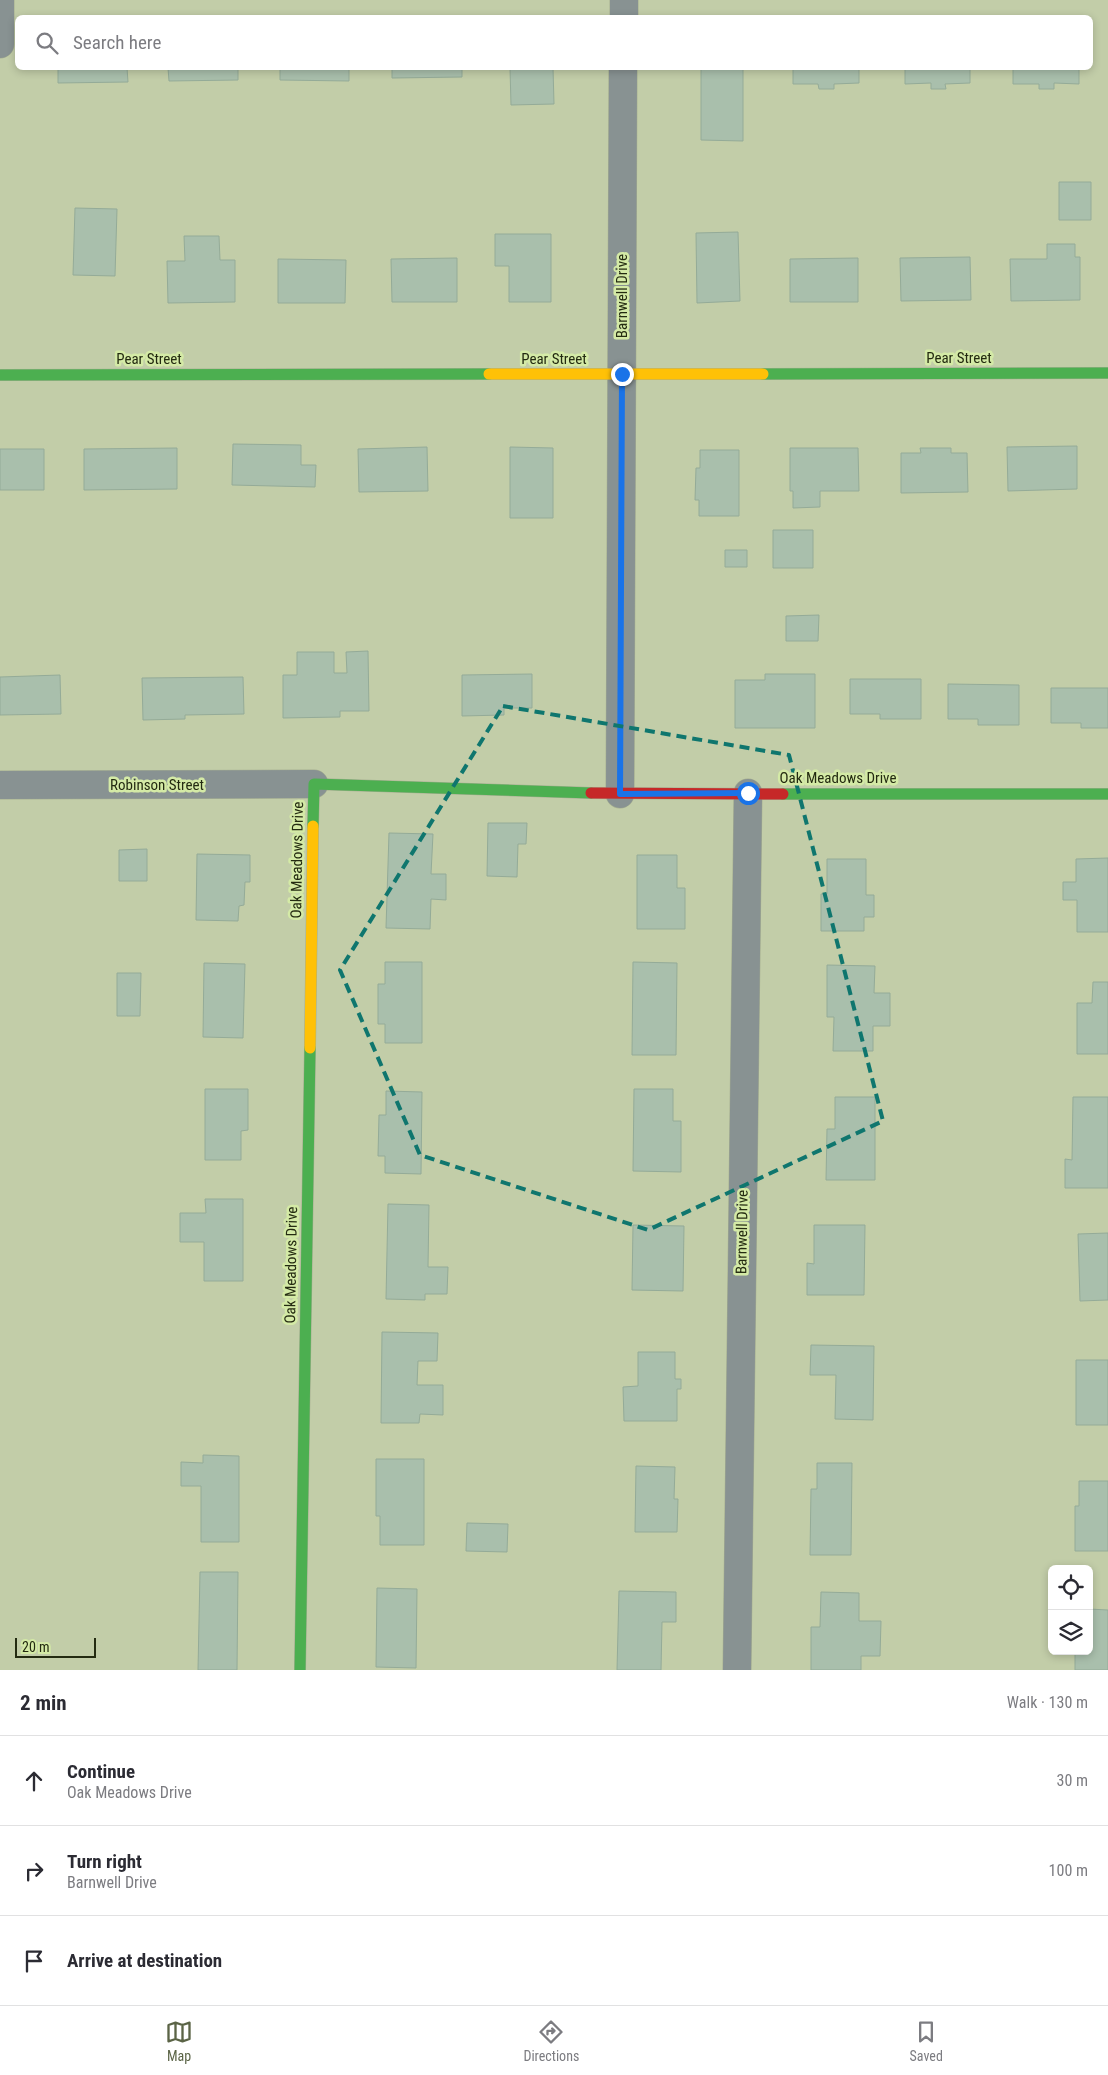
<!DOCTYPE html>
<meta charset="utf-8">
<style>
body{margin:0;font-family:"Roboto Condensed",sans-serif;background:#f7f7f7;color:#2b2b33}
.controls{position:absolute;right:15px;bottom:15px;display:grid;overflow:hidden;border-radius:8px;box-shadow:0 2px 8px #0003}
.controls button{width:45px;height:45px;display:grid;place-items:center;padding:0;border:0;border-bottom:1px solid #e1e1e2;background:#fff;color:#2b2b33;font:25px sans-serif}
.scale{position:absolute;left:15px;bottom:12px;width:81px;box-sizing:border-box;padding-left:5px;border:2px solid #242b11;border-top:0;font-size:14px;line-height:18px;white-space:nowrap;color:#242b11;-webkit-text-stroke:4px #d4eaa6;paint-order:stroke}
.stop{position:absolute;width:15px;height:15px;margin:-11px;border:4px solid #1a73e8;border-radius:50%;background:#fff}
.stop.end{background:#1a73e8;border-color:#fff;box-shadow:0 1px 5px #0008}
.list{margin:0;padding:0;list-style:none}
h2{display:flex;justify-content:space-between;align-items:center;height:65px;margin:0;padding:0 20px;font-size:21px}
h2 small{font-size:16px;font-weight:400;color:#7c7c81}
.list li{display:grid;grid-template-columns:32px 1fr auto;gap:15px;align-items:center;box-sizing:border-box;height:90px;padding:0 20px;border-top:1px solid #e1e1e2}
.list b{display:block;font-size:19px;white-space:nowrap}
.list p{margin:0;font-size:16px;white-space:nowrap;color:#7c7c81}
.list em{font-size:16px;font-style:normal;color:#7c7c81}
.icon{flex:none;width:28px;height:28px;fill:none;stroke:currentColor;stroke-width:2;stroke-linecap:round;stroke-linejoin:round}
.map{position:relative;flex:none;width:1108px;height:1670px;overflow:hidden}
.search{position:absolute;background:#fff;box-shadow:0 2px 8px #0003;left:15px;right:15px;top:15px;height:55px;display:flex;align-items:center;gap:12px;box-sizing:border-box;padding:0 18px;border-radius:8px;color:#7c7c81;font-size:19px}
.sheet{height:335px;background:#fff}
nav{display:flex;justify-content:space-around;align-items:center;box-sizing:border-box;height:70px;border-top:1px solid #e1e1e2;background:#fff;font-size:14px;color:#7c7c81}
nav a{display:grid;justify-items:center;gap:2px}
nav .on{color:#5b6446}
.map>svg:first-child{display:block}
.building{fill:#a9bfac;stroke:#94ab98}
.lines{fill:none;stroke-linecap:round;stroke-linejoin:round}
.street-casing{stroke:#a4ad90;stroke-width:29}
.fast-casing{stroke:#a4ad90;stroke-width:12}
.slow-casing{stroke:#a4ad90;stroke-width:12}
.jam-casing{stroke:#a4ad90;stroke-width:12}
.street{stroke:#889292;stroke-width:28}
.fast{stroke:#4caf50;stroke-width:11}
.slow{stroke:#ffc107;stroke-width:11}
.jam{stroke:#c62828;stroke-width:11}
.route{stroke:#1a73e8;stroke-width:6}
.marked{fill:none;stroke:#0f766e;stroke-width:4;stroke-dasharray:10 6;stroke-linejoin:round}
.labels{text-anchor:middle;dominant-baseline:central;stroke-width:5;stroke-linejoin:round;paint-order:stroke}
.street-label{font-size:15px;fill:#242b11;stroke:#d4eaa6}
</style>
<div class="map">
<svg width="1108" height="1670" viewBox="0 0 1108 1670">
<rect width="100%" height="100%" fill="#c2cda8"/>
<path class="building" d="M 58,68 L 127,68 L 128,82 L 58,83 Z
M 168,68 L 238,68 L 238,80 L 169,81 Z
M 280,68 L 349,68 L 349,81 L 280,80 Z
M 392,68 L 462,68 L 462,77 L 392,78 Z
M 510,68 L 553,68 L 554,104 L 511,105 Z
M 701,68 L 743,68 L 743,141 L 701,140 Z
M 793,68 L 859,68 L 859,83 L 834,84 L 834,89 L 819,89 L 818,84 L 793,84 Z
M 905,68 L 970,68 L 970,83 L 945,84 L 946,89 L 931,89 L 931,83 L 905,84 Z
M 1013,68 L 1079,68 L 1079,84 L 1054,83 L 1054,89 L 1039,89 L 1039,84 L 1013,84 Z
M 1059,182 L 1091,182 L 1091,220 L 1059,220 Z
M 75,208 L 117,209 L 115,276 L 73,275 Z
M 738,232 L 740,301 L 697,303 L 696,233 Z
M 495,234 L 551,234 L 551,302 L 509,302 L 509,266 L 495,266 Z
M 184,236 L 219,236 L 220,260 L 235,260 L 235,302 L 168,303 L 167,261 L 185,261 Z
M 1047,244 L 1075,244 L 1075,257 L 1080,257 L 1080,300 L 1011,301 L 1010,259 L 1047,259 Z
M 970,257 L 971,300 L 901,301 L 900,258 Z
M 457,258 L 457,302 L 392,302 L 391,259 Z
M 858,258 L 858,302 L 790,302 L 790,259 Z
M 278,259 L 346,260 L 345,303 L 278,303 Z
M 233,444 L 301,445 L 301,465 L 316,465 L 315,487 L 232,485 Z
M 1077,446 L 1077,489 L 1008,491 L 1007,447 Z
M 427,447 L 428,491 L 359,492 L 358,449 Z
M 510,447 L 553,448 L 553,518 L 510,518 Z
M 177,448 L 177,489 L 84,490 L 84,449 Z
M 790,448 L 858,448 L 859,491 L 820,491 L 820,507 L 793,508 L 793,491 L 790,491 Z
M 920,448 L 951,448 L 951,453 L 967,453 L 968,492 L 901,493 L 901,453 L 921,453 Z
M 0,449 L 44,449 L 44,490 L 0,490 Z
M 700,450 L 739,450 L 739,516 L 699,516 L 699,500 L 695,500 L 696,468 L 700,468 Z
M 773,530 L 813,530 L 813,568 L 773,568 Z
M 725,550 L 747,550 L 747,567 L 725,567 Z
M 819,615 L 818,641 L 786,641 L 786,616 Z
M 368,651 L 369,711 L 340,711 L 340,717 L 283,718 L 283,675 L 297,675 L 297,652 L 334,652 L 334,673 L 347,673 L 346,652 Z
M 532,674 L 532,708 L 504,708 L 504,715 L 462,716 L 462,675 Z
M 765,674 L 815,674 L 815,728 L 735,728 L 735,680 L 765,680 Z
M 60,675 L 61,714 L 0,715 L 0,677 Z
M 243,677 L 244,714 L 185,715 L 185,719 L 143,720 L 142,678 Z
M 850,679 L 921,679 L 921,719 L 880,719 L 880,714 L 850,714 Z
M 948,684 L 1019,685 L 1019,725 L 978,725 L 978,719 L 948,719 Z
M 1051,688 L 1108,688 L 1108,728 L 1081,728 L 1081,723 L 1051,723 Z
M 488,823 L 527,823 L 526,844 L 518,844 L 517,877 L 487,876 Z
M 389,833 L 433,834 L 431,874 L 446,874 L 446,900 L 431,899 L 430,929 L 386,928 Z
M 147,849 L 147,881 L 119,881 L 119,850 Z
M 197,854 L 250,855 L 250,882 L 245,882 L 244,905 L 239,906 L 238,921 L 196,920 Z
M 637,855 L 677,855 L 677,888 L 685,888 L 685,929 L 637,929 Z
M 1108,858 L 1108,932 L 1077,932 L 1077,900 L 1063,900 L 1063,882 L 1076,882 L 1076,859 Z
M 827,859 L 866,859 L 866,895 L 874,895 L 874,917 L 864,917 L 864,931 L 821,931 L 821,894 L 827,894 Z
M 385,962 L 422,962 L 422,1043 L 385,1043 L 385,1024 L 378,1024 L 378,984 L 385,984 Z
M 633,962 L 677,963 L 676,1055 L 632,1055 Z
M 204,963 L 245,964 L 243,1038 L 203,1037 Z
M 827,965 L 875,966 L 874,993 L 890,993 L 890,1026 L 873,1026 L 873,1051 L 833,1051 L 834,1017 L 827,1017 Z
M 117,973 L 141,973 L 140,1016 L 117,1016 Z
M 1093,982 L 1108,982 L 1108,1054 L 1077,1054 L 1077,1003 L 1092,1003 Z
M 205,1089 L 248,1089 L 248,1130 L 241,1131 L 241,1160 L 205,1160 Z
M 634,1089 L 673,1089 L 673,1121 L 681,1121 L 681,1172 L 633,1171 Z
M 386,1091 L 422,1092 L 421,1174 L 385,1173 L 385,1156 L 378,1156 L 379,1115 L 386,1115 Z
M 835,1097 L 875,1097 L 875,1180 L 826,1180 L 827,1129 L 835,1129 Z
M 1073,1097 L 1108,1097 L 1108,1188 L 1065,1188 L 1065,1159 L 1072,1160 Z
M 205,1199 L 243,1199 L 243,1281 L 204,1281 L 204,1242 L 180,1242 L 180,1213 L 206,1213 Z
M 388,1204 L 429,1205 L 428,1267 L 448,1267 L 447,1294 L 425,1294 L 425,1300 L 386,1299 Z
M 633,1225 L 684,1226 L 683,1291 L 632,1290 Z
M 814,1225 L 865,1225 L 864,1295 L 807,1295 L 807,1263 L 814,1264 Z
M 1108,1233 L 1108,1300 L 1080,1301 L 1078,1234 Z
M 382,1332 L 438,1333 L 437,1361 L 418,1361 L 417,1385 L 443,1385 L 443,1415 L 420,1414 L 419,1423 L 381,1423 Z
M 811,1345 L 874,1346 L 873,1420 L 835,1419 L 836,1375 L 810,1375 Z
M 638,1352 L 675,1352 L 675,1379 L 681,1379 L 681,1389 L 677,1389 L 677,1421 L 624,1421 L 623,1387 L 638,1386 Z
M 1076,1360 L 1108,1360 L 1108,1425 L 1076,1425 Z
M 203,1455 L 239,1456 L 239,1542 L 201,1542 L 201,1486 L 181,1486 L 181,1462 L 203,1463 Z
M 376,1459 L 424,1459 L 424,1545 L 380,1545 L 380,1516 L 376,1516 Z
M 817,1463 L 852,1463 L 851,1555 L 810,1555 L 811,1489 L 817,1489 Z
M 636,1466 L 675,1467 L 674,1499 L 678,1499 L 677,1532 L 635,1532 Z
M 1079,1481 L 1108,1481 L 1108,1551 L 1075,1551 L 1075,1506 L 1079,1506 Z
M 467,1523 L 508,1524 L 507,1552 L 466,1551 Z
M 200,1572 L 238,1572 L 237,1670 L 198,1670 Z
M 377,1588 L 417,1589 L 416,1668 L 376,1667 Z
M 619,1591 L 676,1592 L 676,1622 L 662,1622 L 661,1670 L 617,1670 Z
M 821,1592 L 859,1593 L 859,1621 L 881,1621 L 880,1656 L 861,1656 L 861,1670 L 811,1670 L 811,1627 L 820,1627 Z
M 1089,1609 L 1108,1610 L 1108,1670 L 1075,1670 L 1075,1651 L 1089,1651 Z"/>
<g class="lines">
<defs>
<path id="street" d="M 624,18 L 624,0
M 0,44 L 0,0
M 0,785 L 314,784
M 620,794 L 623,68
M 737,1670 L 748,793"/>
<path id="fast" d="M 763,374 L 1108,373
M 0,375 L 489,374
M 783,794 L 1108,794
M 313,826 L 314,784 L 591,793
M 300,1670 L 310,1048"/>
<path id="slow" d="M 489,374 L 763,374
M 310,1048 L 313,826"/>
<path id="jam" d="M 591,793 L 783,794"/>
</defs>
<use href="#street" class="street-casing"/>
<use href="#fast" class="fast-casing"/>
<use href="#slow" class="slow-casing"/>
<use href="#jam" class="jam-casing"/>
<use href="#street" class="street"/>
<use href="#fast" class="fast"/>
<use href="#slow" class="slow"/>
<use href="#jam" class="jam"/>
</g>
<g class="lines">
<path class="route" d="M 622,374 L 620,794 L 748,793"/>
</g>
<path class="marked" d="M 503,706 L 789,755 L 883,1121 L 648,1230 L 420,1155 L 340,970 Z"/>
<g class="labels">
<g class="street-label">
<text transform="translate(622 296) rotate(-90)">Barnwell Drive</text>
<text x="959" y="358">Pear Street</text>
<text x="149" y="359">Pear Street</text>
<text x="554" y="359">Pear Street</text>
<text x="838" y="778">Oak Meadows Drive</text>
<text x="157" y="785">Robinson Street</text>
<text transform="translate(297 860) rotate(-89)">Oak Meadows Drive</text>
<text transform="translate(742 1232) rotate(-89)">Barnwell Drive</text>
<text transform="translate(291 1265) rotate(-89)">Oak Meadows Drive</text>
</g>
</g>
</svg>
<div class="controls">
<button><svg class="icon" aria-label="locate" viewBox="0 0 24 24"><circle cx="12" cy="12" r="6"/><path d="M12 2v4M12 18v4M2 12h4M18 12h4"/></svg></button>
<button><svg class="icon" aria-label="layers" viewBox="0 0 24 24"><path d="M12 4l9 5-9 5-9-5zM3 14l9 5 9-5"/></svg></button>
</div>
<div class="scale">20 m</div>
<div class="stop" style="left:748px;top:793px"></div>
<div class="stop end" style="left:622px;top:374px"></div>
<div class="search"><svg class="icon" aria-label="search" viewBox="0 0 24 24"><circle cx="10" cy="10" r="6"/><path d="M15 15l6 6"/></svg>Search here</div>
</div>
<section class="sheet">
<h2>2 min<small>Walk · 130 m</small></h2>
<ul class="list">
<li><svg class="icon" aria-label="ahead" viewBox="0 0 24 24"><path d="M12 20V5M6 11l6-6 6 6"/></svg><div><b>Continue</b><p>Oak Meadows Drive</p></div><em>30 m</em></li>
<li><svg class="icon" aria-label="right" viewBox="0 0 24 24"><path d="M7 20v-9h11M14 6l5 5-5 5"/></svg><div><b>Turn right</b><p>Barnwell Drive</p></div><em>100 m</em></li>
<li><svg class="icon" aria-label="arrive" viewBox="0 0 24 24"><path d="M6 21V4h12l-3 4 3 4H6"/></svg><div><b>Arrive at destination</b></div></li>
</ul>
</section>
<nav>
<a class="on"><svg class="icon" aria-label="map" viewBox="0 0 24 24"><path d="M3 6l6-2 6 2 6-2v14l-6 2-6-2-6 2zM9 4v14M15 6v14"/></svg>Map</a>
<a><svg class="icon" aria-label="directions" viewBox="0 0 24 24"><path d="M12 3l9 9-9 9-9-9zM9 14v-3h6M13 9l2 2-2 2"/></svg>Directions</a>
<a><svg class="icon" aria-label="saved" viewBox="0 0 24 24"><path d="M7 4h10v16l-5-4-5 4z"/></svg>Saved</a>
</nav>
